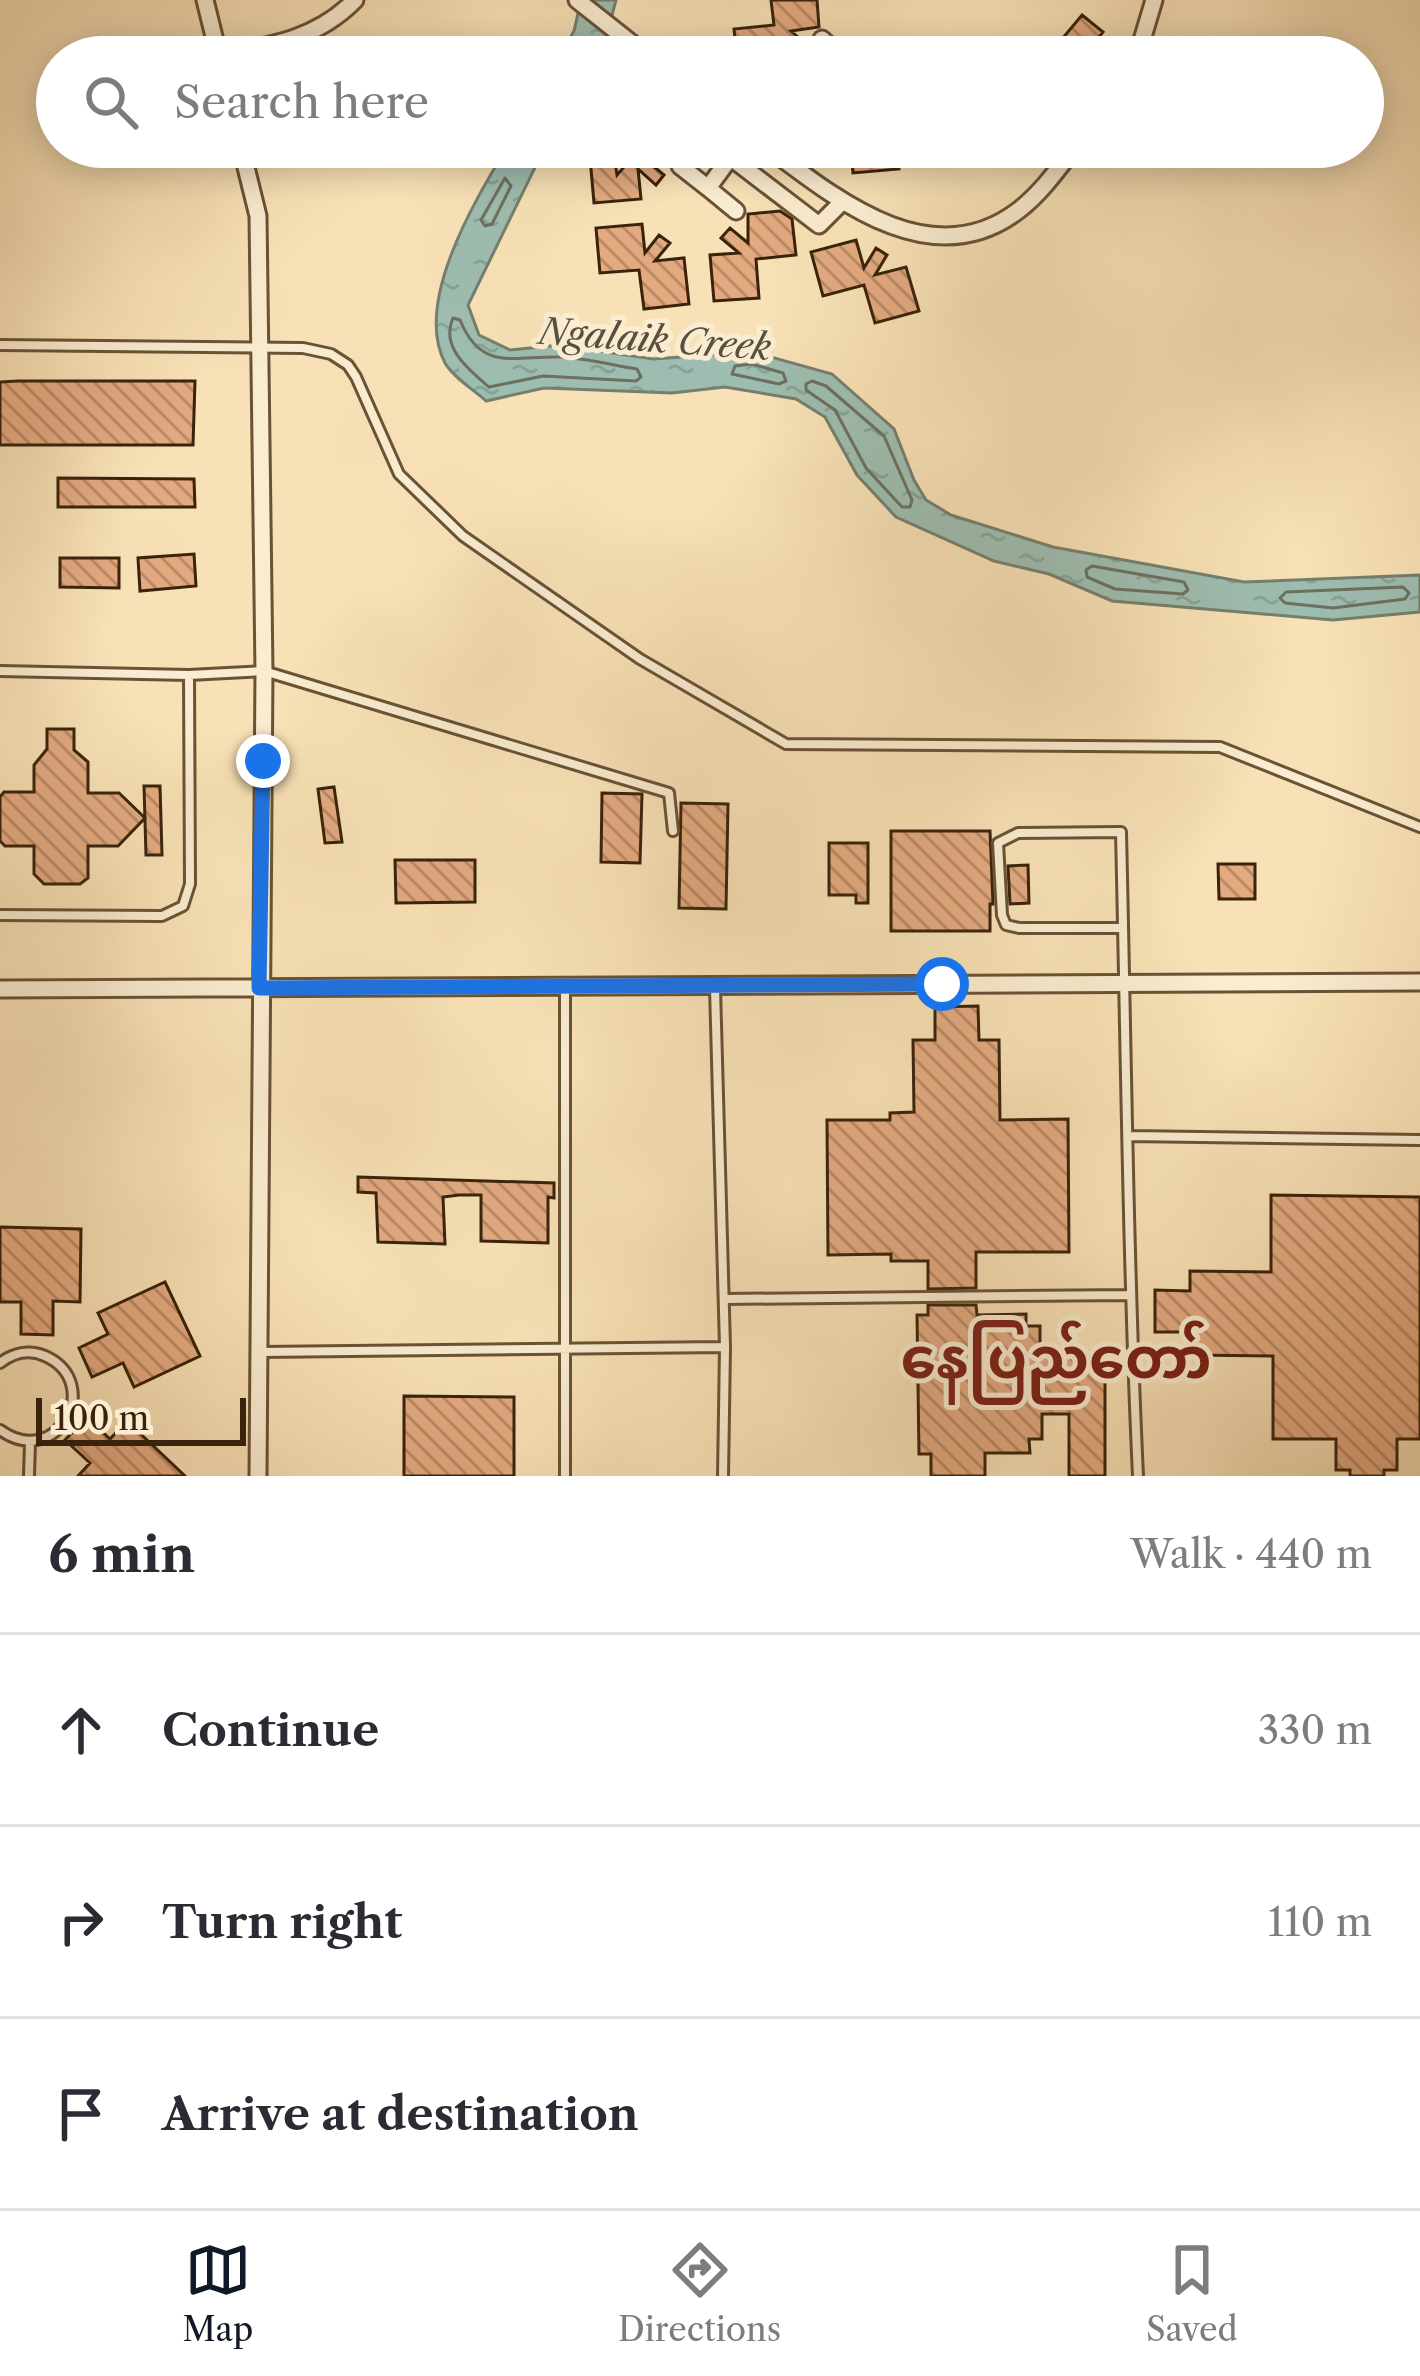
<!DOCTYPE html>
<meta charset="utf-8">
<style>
body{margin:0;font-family:"Libre Caslon Text","Noto Sans Myanmar",serif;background:#f2f2f3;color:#2b2b33}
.scale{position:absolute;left:36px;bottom:30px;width:210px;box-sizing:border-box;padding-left:12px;border:6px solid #3a220b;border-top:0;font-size:33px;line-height:42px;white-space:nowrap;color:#3a220b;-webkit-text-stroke:9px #faecd0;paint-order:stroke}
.stop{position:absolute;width:36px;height:36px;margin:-27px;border:9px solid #1a73e8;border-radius:50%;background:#fff}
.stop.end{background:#1a73e8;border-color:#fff;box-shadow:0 3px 12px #0008}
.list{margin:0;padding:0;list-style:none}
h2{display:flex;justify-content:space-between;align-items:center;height:156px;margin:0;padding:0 48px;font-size:51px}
h2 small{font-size:39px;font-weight:400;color:#7c7c81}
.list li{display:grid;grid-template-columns:78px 1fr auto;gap:36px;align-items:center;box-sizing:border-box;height:192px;padding:0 48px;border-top:3px solid #e1e1e2}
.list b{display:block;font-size:45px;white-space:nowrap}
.list em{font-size:39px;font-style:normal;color:#7c7c81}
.icon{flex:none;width:66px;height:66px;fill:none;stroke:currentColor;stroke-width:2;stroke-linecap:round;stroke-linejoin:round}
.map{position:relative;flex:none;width:1420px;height:1476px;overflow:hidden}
.search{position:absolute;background:#fff;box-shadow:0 6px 30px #0003;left:36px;right:36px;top:36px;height:132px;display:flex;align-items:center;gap:30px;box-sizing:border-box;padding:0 42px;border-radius:66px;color:#7c7c81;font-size:45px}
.sheet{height:732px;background:#fff}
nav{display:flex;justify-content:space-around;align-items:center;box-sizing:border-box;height:168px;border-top:3px solid #e1e1e2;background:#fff;font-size:33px;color:#7c7c81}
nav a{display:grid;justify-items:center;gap:6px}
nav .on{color:#111827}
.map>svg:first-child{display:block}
.water{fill:url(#water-ripples);stroke:#757f6e;stroke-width:3}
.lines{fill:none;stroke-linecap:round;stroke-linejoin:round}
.shore{stroke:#6c705e;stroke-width:3}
.building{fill:url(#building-back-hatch);stroke:#3a220b;stroke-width:3}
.service-casing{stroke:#6a5236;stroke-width:14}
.minor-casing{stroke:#6a5236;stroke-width:21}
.service{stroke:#faecd0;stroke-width:8}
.minor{stroke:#faecd0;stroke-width:15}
.route{stroke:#1a73e8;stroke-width:15}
.labels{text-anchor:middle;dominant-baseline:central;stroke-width:10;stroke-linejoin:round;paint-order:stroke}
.water-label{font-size:36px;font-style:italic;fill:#58503d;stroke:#faecd0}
.town-label{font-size:57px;font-weight:bold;fill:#7a1f14;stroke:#faecd0}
</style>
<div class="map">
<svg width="1420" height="1476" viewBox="0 0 1420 1476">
<defs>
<pattern id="water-ripples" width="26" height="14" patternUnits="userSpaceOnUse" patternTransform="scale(3)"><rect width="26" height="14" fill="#9dbdb0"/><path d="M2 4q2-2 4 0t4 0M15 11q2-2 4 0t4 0" fill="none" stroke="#88a296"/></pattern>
<pattern id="building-back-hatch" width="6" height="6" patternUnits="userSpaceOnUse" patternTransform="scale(3)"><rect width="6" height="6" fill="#e3aa80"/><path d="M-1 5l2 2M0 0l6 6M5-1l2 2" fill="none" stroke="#b98a67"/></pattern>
</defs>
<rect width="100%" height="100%" fill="#f8e1b6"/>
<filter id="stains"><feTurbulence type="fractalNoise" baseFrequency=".00167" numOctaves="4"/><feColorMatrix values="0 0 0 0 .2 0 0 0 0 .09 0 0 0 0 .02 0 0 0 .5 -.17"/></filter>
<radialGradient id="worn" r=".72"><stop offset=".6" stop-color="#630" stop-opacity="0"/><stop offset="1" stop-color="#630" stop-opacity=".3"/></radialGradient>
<path class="water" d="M 581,0 L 616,0 L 601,57 L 559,57 L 574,31 Z
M 507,147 L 545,147 L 468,305 L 479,335 L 510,350 L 560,345 L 653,359 L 753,352 L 832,374 L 894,429 L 914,480 L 926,500 L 951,515 L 1053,547 L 1244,582 L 1420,575 L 1420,612 L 1333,620 L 1112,601 L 1049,574 L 994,561 L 896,517 L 857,475 L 825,417 L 796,399 L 725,387 L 672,393 L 544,388 L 486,401 C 474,390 453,377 445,363 C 413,302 476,199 507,147 Z"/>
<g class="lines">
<path class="shore" d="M 505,178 L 511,186 L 492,224 L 485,226 L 481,220 Z
M 453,318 L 460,320 C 481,372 514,356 559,357 C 585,358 612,365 637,369 L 641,377 L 636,381 L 543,376 L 489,387 C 468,369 440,347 453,318 Z
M 752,364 L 783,373 L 786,381 L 779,384 L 732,374 L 735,366 Z
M 812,381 L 826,386 L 884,436 L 912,500 L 910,507 L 902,507 L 866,468 L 835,410 L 806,390 L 806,384 Z
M 1092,566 L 1184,582 L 1188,590 L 1183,594 L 1115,589 L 1087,577 L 1086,570 Z
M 1403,587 L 1409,593 L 1405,599 L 1333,608 L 1285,603 L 1280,598 L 1286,592 Z"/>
</g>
<path class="building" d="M 771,0 L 817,0 L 819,27 L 791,31 L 808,46 L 800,56 L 782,40 L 784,57 L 737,57 L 734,29 L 774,25 Z
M 1082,15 L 1103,32 L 1083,57 L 1047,57 Z
M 641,147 L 674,147 L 675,155 L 671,158 L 646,160 L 664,175 L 656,185 L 638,169 L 641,199 L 594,203 L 590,158 L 614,155 L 617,175 Z
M 897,149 L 899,169 L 853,173 L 851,153 Z
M 780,211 L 792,219 L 796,255 L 756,259 L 759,298 L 714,301 L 710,255 L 739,253 L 721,238 L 730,228 L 748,243 L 748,214 Z
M 642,224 L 645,253 L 659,235 L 670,243 L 655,261 L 684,258 L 689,304 L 644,309 L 639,270 L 600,273 L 596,228 Z
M 856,240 L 864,268 L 876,248 L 887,255 L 875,275 L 906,267 L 919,311 L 875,323 L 864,285 L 823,296 L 811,252 Z
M 18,381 L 195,381 L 193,445 L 0,445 L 0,382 Z
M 58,478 L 194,479 L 195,507 L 58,507 Z
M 194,554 L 196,586 L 140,591 L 138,558 Z
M 60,558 L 119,558 L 119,588 L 60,587 Z
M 47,729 L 74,729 L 74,750 L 88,762 L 88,793 L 119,793 L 145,818 L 118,846 L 88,846 L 88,878 L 80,884 L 44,884 L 34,874 L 34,846 L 5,846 L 0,841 L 0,797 L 4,792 L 34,792 L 34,765 L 47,749 Z
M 144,786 L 160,786 L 162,855 L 146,855 Z
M 334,787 L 342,842 L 325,843 L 318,789 Z
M 602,793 L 642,794 L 640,863 L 601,862 Z
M 681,803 L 728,804 L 726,909 L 679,908 Z
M 891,831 L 990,831 L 993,904 L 990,904 L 990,931 L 891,931 Z
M 829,843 L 868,843 L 868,903 L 856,903 L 856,895 L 829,895 Z
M 395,860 L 475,860 L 475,902 L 396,903 Z
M 1218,864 L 1255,864 L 1255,899 L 1219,899 Z
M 1028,865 L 1029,903 L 1010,904 L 1008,866 Z
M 978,1006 L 979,1040 L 999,1040 L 1000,1120 L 1068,1119 L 1069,1252 L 976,1252 L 976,1288 L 928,1289 L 928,1261 L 891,1261 L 891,1254 L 828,1255 L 827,1120 L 890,1120 L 890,1113 L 914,1112 L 913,1040 L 935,1040 L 935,1007 Z
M 358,1177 L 554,1183 L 554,1198 L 548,1197 L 548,1243 L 481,1241 L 481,1195 L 459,1195 L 443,1197 L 445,1244 L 378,1242 L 376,1193 L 358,1192 Z
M 1271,1195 L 1420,1197 L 1420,1439 L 1397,1439 L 1397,1470 L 1384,1470 L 1384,1476 L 1350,1476 L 1350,1470 L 1336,1470 L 1336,1439 L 1273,1439 L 1273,1356 L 1191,1355 L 1191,1332 L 1155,1332 L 1155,1290 L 1190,1291 L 1190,1271 L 1271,1272 Z
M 0,1227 L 81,1229 L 80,1302 L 53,1301 L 53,1335 L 21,1334 L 21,1302 L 0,1302 Z
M 165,1282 L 200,1356 L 134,1387 L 123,1363 L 92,1377 L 79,1348 L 108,1334 L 98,1313 Z
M 928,1305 L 976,1305 L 977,1315 L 1026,1314 L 1026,1326 L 1040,1326 L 1040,1351 L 1105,1355 L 1105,1476 L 1069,1476 L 1069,1414 L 1042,1414 L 1042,1439 L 1029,1439 L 1030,1453 L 985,1453 L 985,1476 L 931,1476 L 931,1454 L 919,1454 L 917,1315 L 928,1315 Z
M 404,1396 L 514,1397 L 514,1476 L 404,1476 Z
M 87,1417 L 110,1439 L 127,1421 L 185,1476 L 78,1476 L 90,1463 L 65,1440 Z"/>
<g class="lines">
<defs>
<path id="service" d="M 0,345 L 303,348 L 331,354 L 348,365 L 356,377 L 399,474 L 463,536 L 640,659 L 786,744 L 1220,747 L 1420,827
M 0,671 L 189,675 L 264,671 L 669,793 L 673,831
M 0,915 L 162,916 L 183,906 L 190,884 L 189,675
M 1123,928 L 1019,928 L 1006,925 L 1002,915 L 998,843 L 1018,833 L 1121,832 C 1126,1047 1128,1262 1138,1476
M 565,988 L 565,1476
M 1129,1136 L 1420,1140
M 725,1299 L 1129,1295
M 260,1352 L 725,1347 L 715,988
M 0,1363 C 13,1353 29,1349 45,1356 C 105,1383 57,1471 0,1430
M 29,1476 L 30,1442
M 723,1476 L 725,1347"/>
<path id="minor" d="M 205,0 L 219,57
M 577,0 L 649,57
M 822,39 L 841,57
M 219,55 C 271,46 317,39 355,0
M 1137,57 L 1154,0
M 241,147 L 258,216 L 264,671 L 258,1476
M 717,147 L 819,225 L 842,202
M 767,147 C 837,200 932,277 1019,210 C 1041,193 1058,169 1075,147
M 680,166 L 708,188 L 730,158
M 708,188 L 736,211
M 0,989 L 1420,982"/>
</defs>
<use href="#service" class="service-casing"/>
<use href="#minor" class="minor-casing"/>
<use href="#service" class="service"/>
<use href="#minor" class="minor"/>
</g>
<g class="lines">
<path class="route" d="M 263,761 L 259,988 L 942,984"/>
</g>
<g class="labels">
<g class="water-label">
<text transform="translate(655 339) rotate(4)">Ngalaik Creek</text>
</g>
<g class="town-label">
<text x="1056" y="1358">နေပြည်တော်</text>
</g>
</g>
<rect width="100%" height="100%" filter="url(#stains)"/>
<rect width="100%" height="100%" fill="url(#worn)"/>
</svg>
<div class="scale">100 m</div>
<div class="stop" style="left:942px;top:984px"></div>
<div class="stop end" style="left:263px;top:761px"></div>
<div class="search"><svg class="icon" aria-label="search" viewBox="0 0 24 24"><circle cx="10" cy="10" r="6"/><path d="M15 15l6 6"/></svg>Search here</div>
</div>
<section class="sheet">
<h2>6 min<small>Walk · 440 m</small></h2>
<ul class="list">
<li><svg class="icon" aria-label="ahead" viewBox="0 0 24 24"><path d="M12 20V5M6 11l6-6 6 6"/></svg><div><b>Continue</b></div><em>330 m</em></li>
<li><svg class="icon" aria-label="right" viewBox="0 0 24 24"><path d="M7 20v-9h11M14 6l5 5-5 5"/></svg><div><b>Turn right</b></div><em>110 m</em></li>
<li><svg class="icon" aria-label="arrive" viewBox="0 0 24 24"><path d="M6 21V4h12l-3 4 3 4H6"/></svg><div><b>Arrive at destination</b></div></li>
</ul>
</section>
<nav>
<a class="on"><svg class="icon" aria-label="map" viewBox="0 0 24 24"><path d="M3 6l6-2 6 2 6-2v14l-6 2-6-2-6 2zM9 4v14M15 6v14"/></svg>Map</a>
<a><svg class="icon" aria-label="directions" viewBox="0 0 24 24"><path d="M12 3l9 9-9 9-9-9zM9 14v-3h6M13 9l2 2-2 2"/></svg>Directions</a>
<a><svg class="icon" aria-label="saved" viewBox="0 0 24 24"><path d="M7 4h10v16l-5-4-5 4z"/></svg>Saved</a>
</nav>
